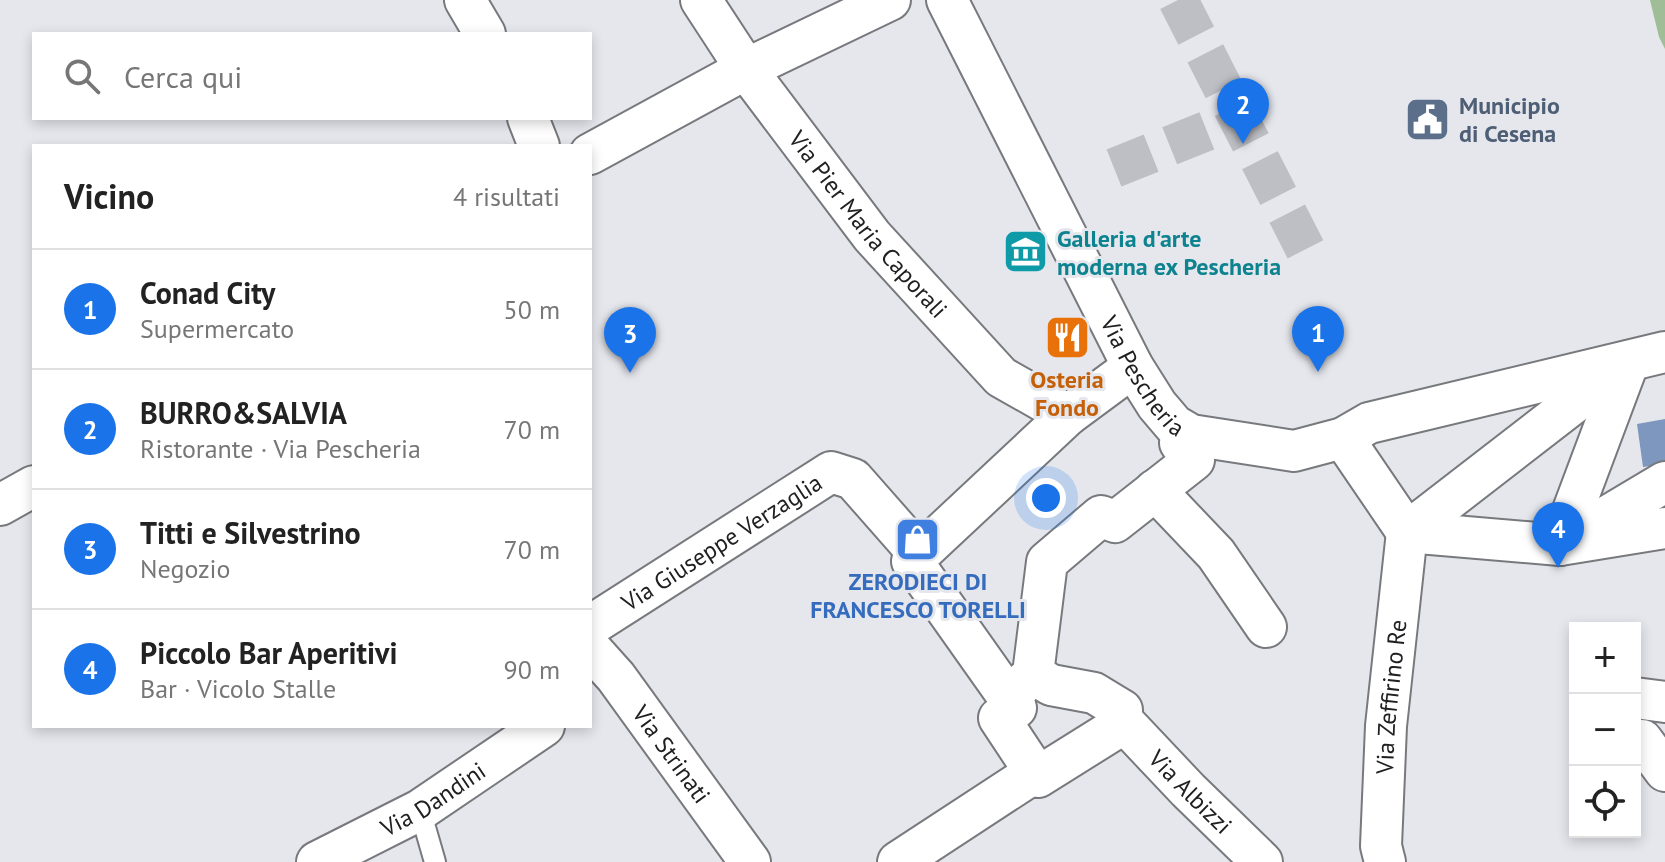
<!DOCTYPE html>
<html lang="it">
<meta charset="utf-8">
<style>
body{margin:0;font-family:"PT Sans",sans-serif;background:#f6f6f6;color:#222}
.controls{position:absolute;right:24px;bottom:24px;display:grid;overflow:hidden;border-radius:0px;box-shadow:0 4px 12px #0003}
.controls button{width:72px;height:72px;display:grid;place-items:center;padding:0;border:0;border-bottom:2px solid #e0e0e0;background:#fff;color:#222;font:40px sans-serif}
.you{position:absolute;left:1046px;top:498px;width:28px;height:28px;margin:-20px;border:6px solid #fff;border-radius:50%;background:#1a73e8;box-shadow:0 0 0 12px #1a73e833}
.badge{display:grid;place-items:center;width:52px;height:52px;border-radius:50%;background:#1a73e8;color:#fff;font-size:26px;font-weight:700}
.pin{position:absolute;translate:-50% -66px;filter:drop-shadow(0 2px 4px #0008)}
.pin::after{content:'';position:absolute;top:42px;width:28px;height:24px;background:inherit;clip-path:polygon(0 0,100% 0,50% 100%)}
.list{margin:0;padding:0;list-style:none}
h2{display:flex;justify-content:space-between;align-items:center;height:104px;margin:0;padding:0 32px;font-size:34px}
h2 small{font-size:26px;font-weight:400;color:#767676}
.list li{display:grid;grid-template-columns:52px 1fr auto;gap:24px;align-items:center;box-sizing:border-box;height:120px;padding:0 32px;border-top:2px solid #e0e0e0}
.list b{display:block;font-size:30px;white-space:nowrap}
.list p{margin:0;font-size:26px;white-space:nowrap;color:#767676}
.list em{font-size:26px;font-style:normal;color:#767676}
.icon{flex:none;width:44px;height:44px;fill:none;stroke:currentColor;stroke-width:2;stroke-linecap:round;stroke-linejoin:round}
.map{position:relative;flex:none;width:1665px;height:862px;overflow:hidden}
.search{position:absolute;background:#fff;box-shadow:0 4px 12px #0003;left:32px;top:32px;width:560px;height:88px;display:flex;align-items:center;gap:20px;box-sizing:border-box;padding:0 28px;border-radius:0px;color:#767676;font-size:30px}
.panel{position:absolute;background:#fff;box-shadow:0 4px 12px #0003;left:32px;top:144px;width:560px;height:584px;border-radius:0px}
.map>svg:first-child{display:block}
.forest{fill:#9fbe97}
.water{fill:#7e97be}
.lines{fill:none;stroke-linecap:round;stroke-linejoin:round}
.street-tunnel{stroke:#bebfc4;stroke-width:40;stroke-dasharray:40 20;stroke-linecap:butt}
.lane-casing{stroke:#77797d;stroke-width:24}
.street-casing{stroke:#77797d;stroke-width:44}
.lane{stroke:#fff;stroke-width:20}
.street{stroke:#fff;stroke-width:40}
.labels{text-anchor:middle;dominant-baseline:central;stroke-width:6;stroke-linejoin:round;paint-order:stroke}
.service-label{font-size:24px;font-weight:bold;fill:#4e5e75;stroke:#e5e7ed;text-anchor:start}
.street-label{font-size:24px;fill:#202022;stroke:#e5e7ed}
.culture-label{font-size:24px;font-weight:bold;fill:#0d838f;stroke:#e5e7ed;text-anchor:start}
.food-label{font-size:24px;font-weight:bold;fill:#c56008;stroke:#e5e7ed}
.shop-label{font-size:24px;font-weight:bold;fill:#366cbe;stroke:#e5e7ed}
</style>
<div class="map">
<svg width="1665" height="862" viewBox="0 0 1665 862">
<rect width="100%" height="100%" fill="#e5e7ed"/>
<path class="forest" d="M 1650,0 L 1665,0 L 1665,49 L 1659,37 Z"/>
<path class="water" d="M 1665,419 L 1665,464 L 1643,467 L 1637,424 Z"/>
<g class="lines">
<path class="street-tunnel" d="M 1178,0 L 1312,262
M 1114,168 L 1239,118"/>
<defs>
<path id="lane" d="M 420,810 L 435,862"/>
<g id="street">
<path d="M 465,0 L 485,34"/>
<path id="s1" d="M 701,0 L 746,69 L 872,236 L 1001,377 L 1068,415"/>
<path id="s2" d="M 947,0 L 1133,367 L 1157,405 L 1174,425 L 1191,435 L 1294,451 L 1343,438 L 1369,423 L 1665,352"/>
<path d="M 528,118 L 539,146"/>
<path d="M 590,154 L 746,69 L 890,0"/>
<path d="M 1343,438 L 1407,532"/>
<path d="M 1155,490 L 1216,554 L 1266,627"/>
<path d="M 0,505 L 34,486"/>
<path d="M 1407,532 L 1619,368"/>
<path d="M 1407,532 L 1560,545 L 1665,528"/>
<path d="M 1581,532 L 1665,482"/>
<path d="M 1560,545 L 1629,361"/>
<path id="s3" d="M 590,626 L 831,472 L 853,479 L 919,554"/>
<path id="s4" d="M 590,648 L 616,677 L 750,862"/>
<path d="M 1033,674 L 1051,685 L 1094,693 L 1122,710 L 1118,727 L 1038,777 L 999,718 L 1016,708 L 912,561 L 1068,415 L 1133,367"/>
<path d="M 1015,691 L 1033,674 L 1047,562 L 1101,516 L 1115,522 L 1194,460 L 1180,443 L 1191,435"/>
<path d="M 1635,698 L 1665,702"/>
<path id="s5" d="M 1120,718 L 1188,790 L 1262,862"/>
<path d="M 1635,740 L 1642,740 L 1665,771"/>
<path id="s6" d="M 317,862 L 420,810 L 544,726"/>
<path d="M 898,862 L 1034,773"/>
<path id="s7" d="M 1385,862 L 1381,846 L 1386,726 L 1407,532"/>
</g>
</defs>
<use href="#lane" class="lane-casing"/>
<use href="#street" class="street-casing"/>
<use href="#lane" class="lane"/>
<use href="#street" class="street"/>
</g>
<defs>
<symbol id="civic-square" viewBox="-11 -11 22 22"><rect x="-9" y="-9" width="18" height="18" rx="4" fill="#5c6f8a" stroke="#e5e7ed"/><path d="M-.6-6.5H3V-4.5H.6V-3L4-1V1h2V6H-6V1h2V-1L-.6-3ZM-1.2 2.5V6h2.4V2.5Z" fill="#fff"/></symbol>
<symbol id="museum-square" viewBox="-11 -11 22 22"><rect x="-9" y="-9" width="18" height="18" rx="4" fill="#0f9aa8" stroke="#e5e7ed"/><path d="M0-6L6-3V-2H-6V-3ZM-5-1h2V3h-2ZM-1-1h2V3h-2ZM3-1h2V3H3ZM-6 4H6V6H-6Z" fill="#fff"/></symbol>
<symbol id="restaurant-square" viewBox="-11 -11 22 22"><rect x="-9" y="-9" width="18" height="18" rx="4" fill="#e8710a" stroke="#e5e7ed"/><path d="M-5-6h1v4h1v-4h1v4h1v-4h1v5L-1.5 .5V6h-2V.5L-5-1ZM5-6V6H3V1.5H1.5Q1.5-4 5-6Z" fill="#fff"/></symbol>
<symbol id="shop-square" viewBox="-11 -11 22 22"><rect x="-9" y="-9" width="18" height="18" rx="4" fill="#3f7fe0" stroke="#e5e7ed"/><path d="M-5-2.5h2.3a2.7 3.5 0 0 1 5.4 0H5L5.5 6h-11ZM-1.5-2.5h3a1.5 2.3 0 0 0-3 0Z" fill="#fff"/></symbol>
</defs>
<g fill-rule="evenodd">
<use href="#civic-square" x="1402" y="94" width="51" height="51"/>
<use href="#museum-square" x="1000" y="226" width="51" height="51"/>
<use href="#restaurant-square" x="1042" y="312" width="51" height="51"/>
<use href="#shop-square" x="892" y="514" width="51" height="51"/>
</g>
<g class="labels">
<g class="service-label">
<text x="1459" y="105">Municipio<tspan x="1459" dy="28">di Cesena</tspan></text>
</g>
<g class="street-label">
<text stroke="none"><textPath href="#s1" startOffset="280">Via Pier Maria Caporali</textPath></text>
<text stroke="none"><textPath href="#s2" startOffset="424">Via Pescheria</textPath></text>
<text stroke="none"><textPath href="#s3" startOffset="156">Via Giuseppe Verzaglia</textPath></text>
<text stroke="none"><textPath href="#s7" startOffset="166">Via Zeffirino Re</textPath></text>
<text stroke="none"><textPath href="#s4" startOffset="134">Via Strinati</textPath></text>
<text stroke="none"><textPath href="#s5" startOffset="102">Via Albizzi</textPath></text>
<text stroke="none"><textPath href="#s6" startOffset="132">Via Dandini</textPath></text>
</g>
<g class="culture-label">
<text x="1057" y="238">Galleria d'arte<tspan x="1057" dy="28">moderna ex Pescheria</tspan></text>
</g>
<g class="food-label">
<text x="1067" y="379">Osteria<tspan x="1067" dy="28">Fondo</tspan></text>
</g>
<g class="shop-label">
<text x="918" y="581">ZERODIECI DI<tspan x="918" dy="28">FRANCESCO TORELLI</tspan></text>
</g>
</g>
</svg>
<div class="controls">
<button>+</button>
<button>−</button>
<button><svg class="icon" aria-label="locate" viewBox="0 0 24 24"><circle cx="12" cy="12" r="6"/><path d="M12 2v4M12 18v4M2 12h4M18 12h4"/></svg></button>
</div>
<div class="you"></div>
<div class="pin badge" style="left:1318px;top:372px">1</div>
<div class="pin badge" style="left:1243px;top:144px">2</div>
<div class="pin badge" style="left:630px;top:373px">3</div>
<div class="pin badge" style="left:1558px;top:568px">4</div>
<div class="search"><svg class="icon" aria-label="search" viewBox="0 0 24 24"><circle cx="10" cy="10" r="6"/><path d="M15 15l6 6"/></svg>Cerca qui</div>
<section class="panel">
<h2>Vicino<small>4 risultati</small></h2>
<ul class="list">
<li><span class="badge">1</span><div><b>Conad City</b><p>Supermercato</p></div><em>50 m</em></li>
<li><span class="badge">2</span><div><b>BURRO&amp;SALVIA</b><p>Ristorante · Via Pescheria</p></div><em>70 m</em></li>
<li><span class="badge">3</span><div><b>Titti e Silvestrino</b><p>Negozio</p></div><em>70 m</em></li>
<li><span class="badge">4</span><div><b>Piccolo Bar Aperitivi</b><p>Bar · Vicolo Stalle</p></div><em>90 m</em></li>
</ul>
</section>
</div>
